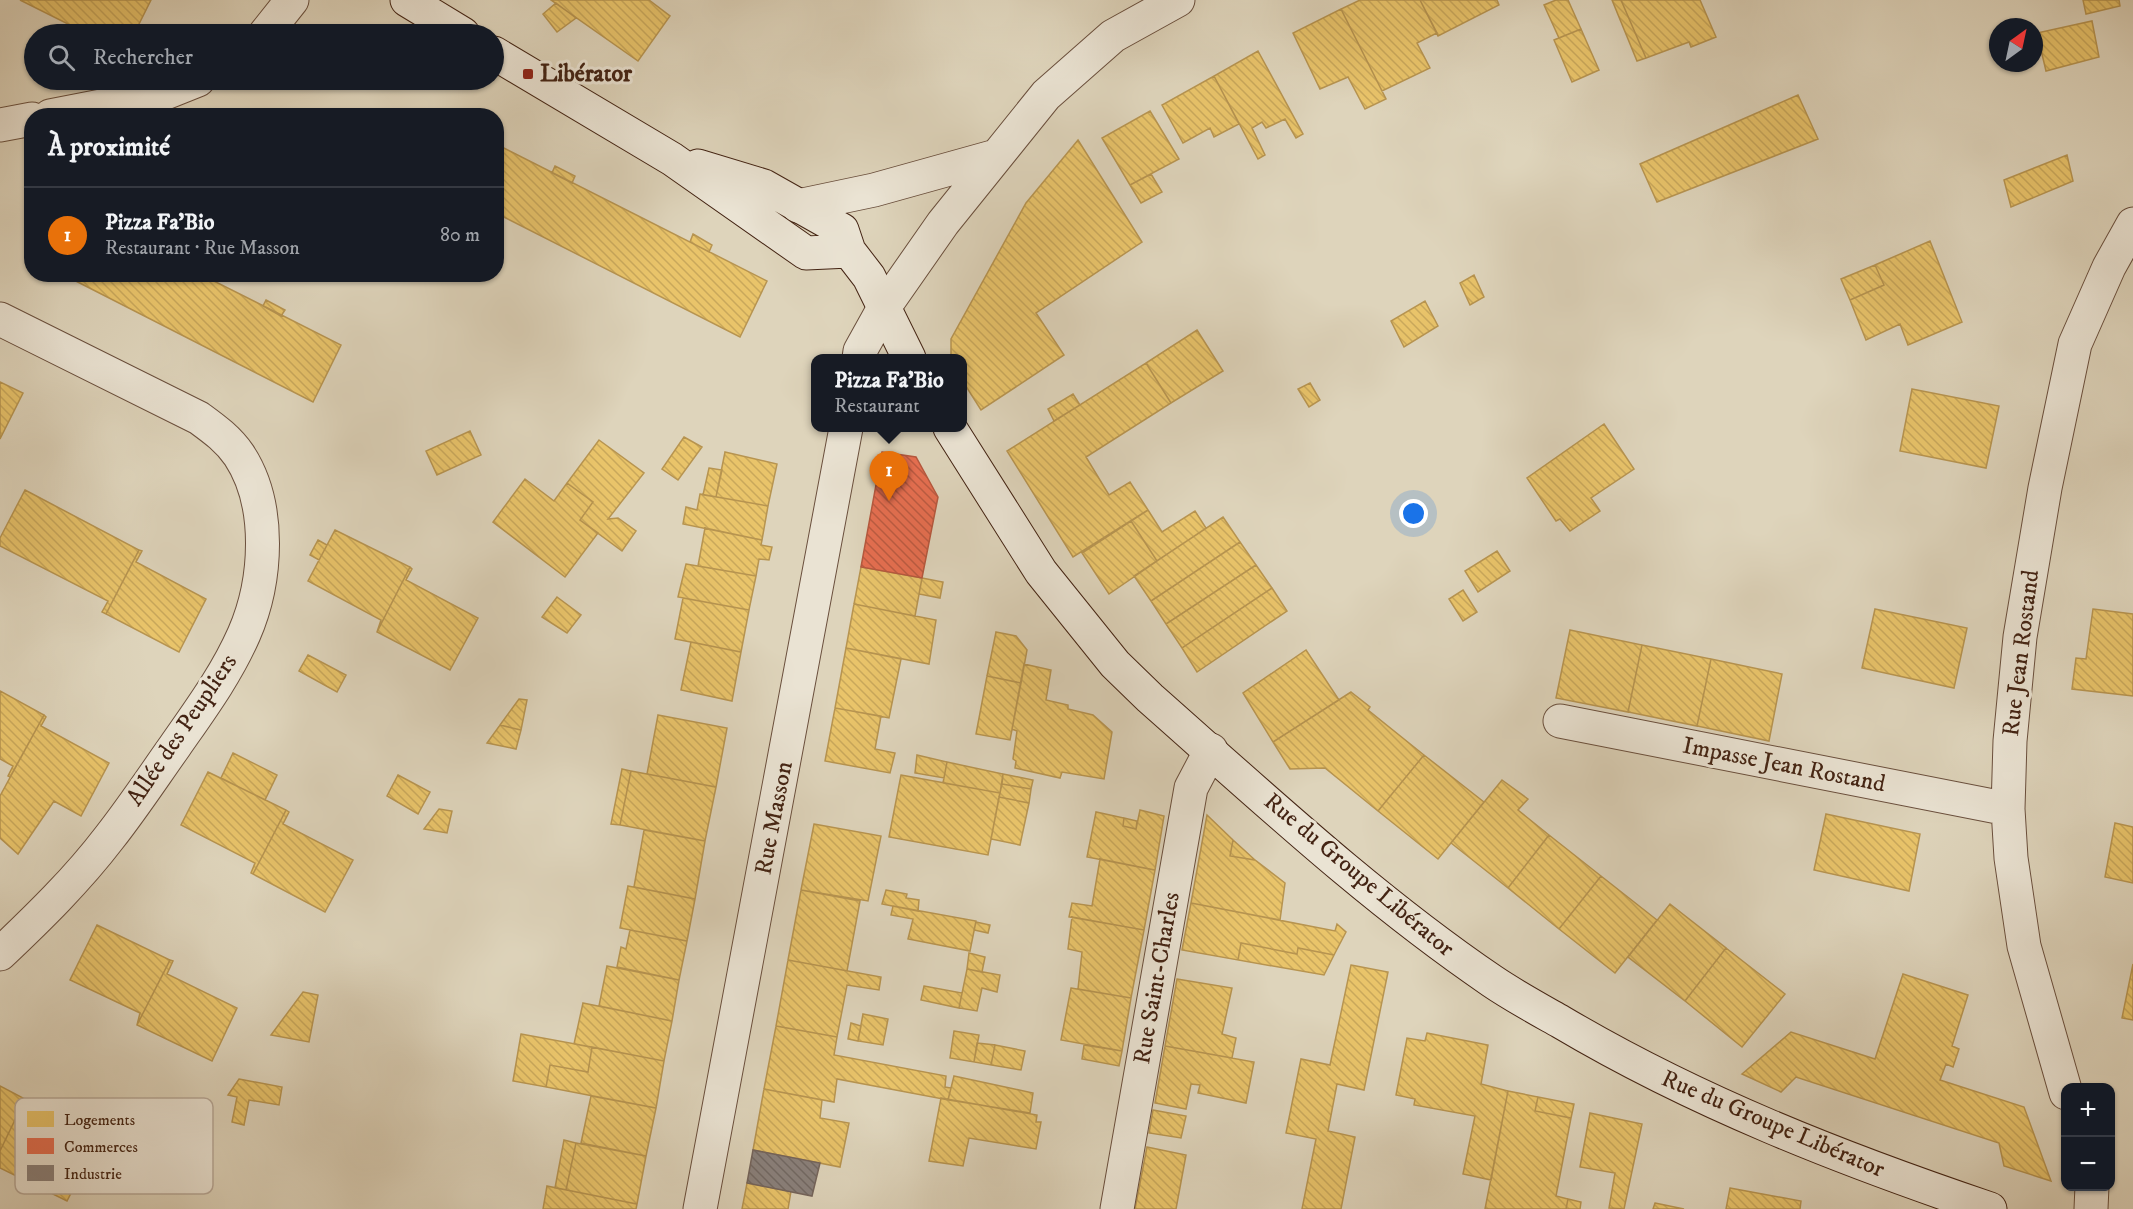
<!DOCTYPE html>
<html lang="fr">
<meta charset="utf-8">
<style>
body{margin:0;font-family:"IM FELL DW Pica",serif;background:#20242c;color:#f1f3f6}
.controls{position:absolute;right:18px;bottom:18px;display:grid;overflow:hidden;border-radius:12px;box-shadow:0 2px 4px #0004}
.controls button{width:54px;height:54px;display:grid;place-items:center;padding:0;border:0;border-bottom:2px solid #363941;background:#171b24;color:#f1f3f6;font:30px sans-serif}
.compass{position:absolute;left:1989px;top:18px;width:54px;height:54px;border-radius:50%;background:#171b24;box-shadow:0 2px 4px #0004;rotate:33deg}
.you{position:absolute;left:1414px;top:514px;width:21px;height:21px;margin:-15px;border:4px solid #fff;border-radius:50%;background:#1a73e8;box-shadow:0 0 0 9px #1a73e833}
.badge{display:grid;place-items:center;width:39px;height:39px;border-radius:50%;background:#1a73e8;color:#fff;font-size:20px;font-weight:700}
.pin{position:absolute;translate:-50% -50px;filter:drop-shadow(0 2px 3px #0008)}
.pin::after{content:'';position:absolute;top:32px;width:21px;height:18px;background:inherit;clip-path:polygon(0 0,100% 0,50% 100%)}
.popup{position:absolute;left:811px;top:354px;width:156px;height:78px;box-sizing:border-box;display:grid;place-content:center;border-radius:12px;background:#171b24;filter:drop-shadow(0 2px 4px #0005);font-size:20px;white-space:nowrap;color:#9ea1a6}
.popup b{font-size:22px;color:#f1f3f6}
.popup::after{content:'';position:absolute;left:50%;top:100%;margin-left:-12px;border:12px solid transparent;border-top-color:#171b24}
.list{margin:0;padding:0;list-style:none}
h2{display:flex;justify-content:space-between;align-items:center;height:78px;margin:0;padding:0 24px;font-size:26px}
h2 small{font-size:20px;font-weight:400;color:#9ea1a6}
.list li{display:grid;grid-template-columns:39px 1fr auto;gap:18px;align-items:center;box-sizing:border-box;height:96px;padding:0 24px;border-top:2px solid #363941}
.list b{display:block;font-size:22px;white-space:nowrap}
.list p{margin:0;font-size:20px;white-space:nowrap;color:#9ea1a6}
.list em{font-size:20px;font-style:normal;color:#9ea1a6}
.icon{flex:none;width:33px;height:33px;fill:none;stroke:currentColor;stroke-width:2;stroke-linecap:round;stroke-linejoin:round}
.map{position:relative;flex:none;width:2133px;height:1209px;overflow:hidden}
.search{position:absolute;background:#171b24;box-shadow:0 2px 4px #0004;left:24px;top:24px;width:480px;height:66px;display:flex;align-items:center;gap:15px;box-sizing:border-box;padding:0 21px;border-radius:33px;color:#9ea1a6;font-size:22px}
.panel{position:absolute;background:#171b24;box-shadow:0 2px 4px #0004;left:24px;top:108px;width:480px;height:174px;border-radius:24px}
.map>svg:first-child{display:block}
.homes{fill:url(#homes-back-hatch);stroke:#b79450;stroke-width:1.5}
.shops{fill:url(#shops-back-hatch);stroke:#b6583e;stroke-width:1.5}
.industry{fill:url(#industry-back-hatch);stroke:#75655c;stroke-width:1.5}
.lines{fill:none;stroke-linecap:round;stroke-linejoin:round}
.street-casing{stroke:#6a4f3d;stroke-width:35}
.secondary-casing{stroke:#432313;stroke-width:35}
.street{stroke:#eae3d3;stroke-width:33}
.secondary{stroke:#eae3d3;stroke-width:33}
.poi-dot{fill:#8f2418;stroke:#eae3d3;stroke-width:2}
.labels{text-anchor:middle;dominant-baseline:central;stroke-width:6;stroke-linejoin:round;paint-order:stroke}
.poi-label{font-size:24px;font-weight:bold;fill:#432313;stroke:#eae3d3;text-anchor:start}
.street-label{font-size:24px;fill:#432313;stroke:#eae3d3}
.key{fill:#eae3d3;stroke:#b8a999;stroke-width:1.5}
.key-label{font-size:16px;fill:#432313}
</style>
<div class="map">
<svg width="2133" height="1209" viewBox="0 0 2133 1209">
<defs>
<pattern id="homes-back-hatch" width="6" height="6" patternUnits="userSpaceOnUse" patternTransform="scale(1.5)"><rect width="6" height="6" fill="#e9c46a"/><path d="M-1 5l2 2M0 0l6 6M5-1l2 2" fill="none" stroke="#c9a85b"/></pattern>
<pattern id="shops-back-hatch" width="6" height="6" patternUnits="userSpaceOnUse" patternTransform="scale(1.5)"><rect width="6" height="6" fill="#e76f51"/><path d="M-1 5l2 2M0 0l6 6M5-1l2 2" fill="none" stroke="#bd5b42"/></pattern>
<pattern id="industry-back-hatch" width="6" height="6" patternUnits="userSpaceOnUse" patternTransform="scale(1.5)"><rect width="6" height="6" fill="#8a817c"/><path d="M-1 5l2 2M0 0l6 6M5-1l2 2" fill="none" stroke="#726964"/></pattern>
</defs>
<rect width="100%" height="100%" fill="#ded4bb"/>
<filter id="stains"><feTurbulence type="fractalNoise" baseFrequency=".00333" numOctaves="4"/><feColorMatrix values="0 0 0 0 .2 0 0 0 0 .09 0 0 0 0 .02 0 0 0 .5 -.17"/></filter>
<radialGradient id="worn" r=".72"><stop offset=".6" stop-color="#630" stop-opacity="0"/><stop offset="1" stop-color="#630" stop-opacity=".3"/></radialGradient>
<path class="homes" d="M 20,0 L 151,0 L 134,34 L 88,34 Z
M 551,0 L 649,0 L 670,16 L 638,61 Z
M 1360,0 L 1420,0 L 1437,33 L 1417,43 L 1430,68 L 1382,91 L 1341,9 Z
M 1420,0 L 1497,0 L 1499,5 L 1438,36 Z
M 1556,0 L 1568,0 L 1581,29 L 1559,38 L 1544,5 Z
M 1612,0 L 1621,0 L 1646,58 L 1637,61 Z
M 1621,0 L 1700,0 L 1716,37 L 1691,47 L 1689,42 L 1646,58 Z
M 2083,0 L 2119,0 L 2120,6 L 2086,14 Z
M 556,3 L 576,18 L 557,32 L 543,14 Z
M 1341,9 L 1386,99 L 1365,109 L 1348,77 L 1320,89 L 1293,33 Z
M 2092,21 L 2099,57 L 2046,71 L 2037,33 Z
M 1581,29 L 1599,70 L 1572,82 L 1554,40 Z
M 1258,51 L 1303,134 L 1296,138 L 1285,119 L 1266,128 L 1262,122 L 1252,128 L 1265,155 L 1258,159 L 1214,76 Z
M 1214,76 L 1239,124 L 1214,137 L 1210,128 L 1183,143 L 1162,105 Z
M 1798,95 L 1818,139 L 1657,202 L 1640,164 Z
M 1150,111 L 1179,159 L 1130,185 L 1102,138 Z
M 1078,140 L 1142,242 L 1036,313 L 1064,355 L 981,410 L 962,380 L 962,358 L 951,358 L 951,339 L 1026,203 Z
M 496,144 L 767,281 L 740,337 L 496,213 Z
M 2067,155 L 2073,181 L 2011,207 L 2004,180 Z
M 555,166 L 575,176 L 572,183 L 552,173 Z
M 1151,174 L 1162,192 L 1141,203 L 1130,185 Z
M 693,234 L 712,245 L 709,252 L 690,242 Z
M 1930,241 L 1962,322 L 1908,345 L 1900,324 L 1866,340 L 1850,300 L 1884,285 L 1875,265 Z
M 1875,265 L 1884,285 L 1850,300 L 1841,279 Z
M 62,274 L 200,274 L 341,345 L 313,402 Z
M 1474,275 L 1484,297 L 1470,305 L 1460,283 Z
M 266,300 L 285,310 L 281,316 L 263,306 Z
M 1425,301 L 1438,326 L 1404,347 L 1391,321 Z
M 1197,330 L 1223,371 L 1171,403 L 1146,363 Z
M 1146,363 L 1171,403 L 1086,457 L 1109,495 L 1130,482 L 1148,510 L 1073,557 L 1007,451 Z
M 0,382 L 23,393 L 0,439 Z
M 1310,383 L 1320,400 L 1309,407 L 1298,389 Z
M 1912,389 L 1999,406 L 1986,468 L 1900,451 Z
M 1073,394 L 1080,405 L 1054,421 L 1048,409 Z
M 1604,424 L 1634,469 L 1591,498 L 1600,511 L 1570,531 L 1560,519 L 1556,521 L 1527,478 Z
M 470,431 L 481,455 L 437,475 L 426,451 Z
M 684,437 L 702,447 L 678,480 L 662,469 Z
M 599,440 L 644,473 L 608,519 L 618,518 L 636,531 L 622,551 L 580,520 L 593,502 L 567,483 Z
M 725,452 L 777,464 L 768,506 L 716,497 Z
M 709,468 L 722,470 L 716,497 L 703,495 Z
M 525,479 L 554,501 L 567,483 L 593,502 L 580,520 L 598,533 L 565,577 L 493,522 Z
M 25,490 L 139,550 L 106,614 L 102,612 L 108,601 L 0,546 L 0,538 Z
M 700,494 L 768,506 L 762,540 L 683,524 L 686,507 L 697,510 Z
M 1148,510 L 1162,532 L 1195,511 L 1206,528 L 1157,561 L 1131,521 Z
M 1223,517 L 1240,542 L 1151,601 L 1134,576 Z
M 1131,521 L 1157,561 L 1109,594 L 1082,553 Z
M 705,528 L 762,540 L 761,545 L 772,547 L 769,560 L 759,559 L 756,576 L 698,566 Z
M 335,530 L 410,567 L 377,632 L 381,620 L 308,581 Z
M 318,540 L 327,545 L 319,560 L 310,555 Z
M 1240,542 L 1256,565 L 1166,624 L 1151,601 Z
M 139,550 L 142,551 L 136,562 L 206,599 L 179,652 L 106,614 Z
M 1497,551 L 1510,571 L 1478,592 L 1465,571 Z
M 686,564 L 756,576 L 749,610 L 678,597 Z
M 1256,565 L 1272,588 L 1182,648 L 1166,624 Z
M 410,567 L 412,569 L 406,580 L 478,618 L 450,670 L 377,632 Z
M 861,567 L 922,578 L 915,616 L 854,604 Z
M 922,578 L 943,582 L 940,598 L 919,594 Z
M 1272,588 L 1287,611 L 1197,672 L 1182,648 Z
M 1463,590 L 1477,612 L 1463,621 L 1449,599 Z
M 557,597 L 581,615 L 567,633 L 542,617 Z
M 683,598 L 749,610 L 741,652 L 675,639 Z
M 854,604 L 936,620 L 929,664 L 846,648 Z
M 1875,609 L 1967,628 L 1954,688 L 1862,668 Z
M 2093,609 L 2133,614 L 2133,696 L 2072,689 L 2076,658 L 2086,659 Z
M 1570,630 L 1642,645 L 1628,712 L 1556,698 Z
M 996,632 L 1016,636 L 1027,650 L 1021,683 L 987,676 Z
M 691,642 L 741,652 L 732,701 L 681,690 Z
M 1642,645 L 1711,659 L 1697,726 L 1628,712 Z
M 846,648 L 901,659 L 889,718 L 835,708 Z
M 1306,650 L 1339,700 L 1273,742 L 1243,693 Z
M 308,655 L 346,675 L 337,692 L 299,671 Z
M 1711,659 L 1782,674 L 1769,741 L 1697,726 Z
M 1024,664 L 1051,670 L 1046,700 L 1068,705 L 1068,709 L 1093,715 L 1112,732 L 1104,779 L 1062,772 L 1060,778 L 1015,768 L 1016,761 L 1013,759 L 1017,731 L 1012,729 Z
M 987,676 L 1021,683 L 1010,740 L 976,734 Z
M 0,691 L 44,715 L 10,777 L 8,776 L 13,766 L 0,759 Z
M 1351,692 L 1370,707 L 1368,710 L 1424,755 L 1378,811 L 1325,768 L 1290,769 L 1273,742 Z
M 519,699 L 527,700 L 521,730 L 500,725 Z
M 835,708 L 881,716 L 875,749 L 895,753 L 890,773 L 825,761 Z
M 44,715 L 46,717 L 41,726 L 109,763 L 81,816 L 54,801 L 18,854 L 0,838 L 0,796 Z
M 658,715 L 727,728 L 716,787 L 647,774 Z
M 500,725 L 521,730 L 516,749 L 487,743 Z
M 233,753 L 277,775 L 265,800 L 221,778 Z
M 917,755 L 947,762 L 944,778 L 915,773 Z
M 1424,755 L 1484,802 L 1438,859 L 1378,811 Z
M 947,762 L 1003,774 L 1000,793 L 943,783 Z
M 622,769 L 631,771 L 620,825 L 611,824 Z
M 631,771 L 716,787 L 705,841 L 620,825 Z
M 208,772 L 286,810 L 253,874 L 251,873 L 255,863 L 181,825 Z
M 1003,774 L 1033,780 L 1031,789 L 1002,784 Z
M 398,775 L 430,792 L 418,814 L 387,796 Z
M 901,775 L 1000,793 L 988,855 L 889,837 Z
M 1502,780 L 1528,799 L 1518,810 L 1549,835 L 1508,888 L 1451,843 Z
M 1002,784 L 1031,789 L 1029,803 L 999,797 Z
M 999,797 L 1029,803 L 1020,845 L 991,839 Z
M 439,809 L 452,811 L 447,833 L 424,829 Z
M 286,810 L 289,812 L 283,824 L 353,860 L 325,912 L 253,874 Z
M 1140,810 L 1164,816 L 1155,870 L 1087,857 L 1096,812 L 1124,818 L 1123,826 L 1136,829 Z
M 1826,814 L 1920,834 L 1909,891 L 1814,870 Z
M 1207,815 L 1233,840 L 1230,856 L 1255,860 L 1285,883 L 1280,920 L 1191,903 Z
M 1124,818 L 1137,821 L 1136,829 L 1123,826 Z
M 2115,823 L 2133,827 L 2133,883 L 2105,877 Z
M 814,824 L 881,836 L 868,901 L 801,890 Z
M 644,830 L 705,841 L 695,899 L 634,887 Z
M 1549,835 L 1601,876 L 1559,929 L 1508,888 Z
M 1233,840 L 1243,849 L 1255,860 L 1230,856 Z
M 1100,859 L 1155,870 L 1144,930 L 1069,917 L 1072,903 L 1092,906 Z
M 1601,876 L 1657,920 L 1615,973 L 1559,929 Z
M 628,886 L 695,899 L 687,941 L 620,928 Z
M 801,890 L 860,901 L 847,971 L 788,960 Z
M 886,890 L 907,894 L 906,898 L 919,900 L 918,911 L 882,904 Z
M 1191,903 L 1335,931 L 1337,924 L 1346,932 L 1334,955 L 1298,948 L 1297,954 L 1241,943 L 1238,960 L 1182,950 Z
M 1670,904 L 1726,948 L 1685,1001 L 1628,957 Z
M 893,906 L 976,921 L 970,951 L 908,939 L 913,919 L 891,915 Z
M 1072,917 L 1144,930 L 1131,998 L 1078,989 L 1082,952 L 1068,949 Z
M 976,922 L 990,925 L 988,933 L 974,930 Z
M 97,925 L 170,960 L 137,1025 L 140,1013 L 70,980 Z
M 630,930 L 687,941 L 679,980 L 617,967 L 621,947 L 626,949 Z
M 1241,943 L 1297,954 L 1298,948 L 1334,955 L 1324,975 L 1238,960 Z
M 1726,948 L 1785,994 L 1742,1047 L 1685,1001 Z
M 969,953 L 985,957 L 982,972 L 967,969 Z
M 170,960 L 173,961 L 167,974 L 237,1008 L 212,1061 L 137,1025 Z
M 788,960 L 881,977 L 879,990 L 847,985 L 837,1037 L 776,1026 Z
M 2133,964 L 2133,1020 L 2122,1018 Z
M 1351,965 L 1388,972 L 1364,1090 L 1337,1084 L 1328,1131 L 1355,1137 L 1341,1209 L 1302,1209 L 1316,1139 L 1286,1133 L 1301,1059 L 1330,1065 Z
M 607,966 L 679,980 L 672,1021 L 599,1006 Z
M 967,969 L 1000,975 L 997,992 L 982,988 L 977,1011 L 959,1008 Z
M 1903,974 L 1968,995 L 1952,1046 L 1959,1049 L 1953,1067 L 1946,1064 L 1940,1080 L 2024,1107 L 2051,1181 L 2004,1166 L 1999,1143 L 1796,1077 L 1781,1092 L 1742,1074 L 1791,1032 L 1875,1059 Z
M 1177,979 L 1232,988 L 1222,1034 L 1236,1038 L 1232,1058 L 1165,1046 Z
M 924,986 L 962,993 L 959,1008 L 921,1000 Z
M 1071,988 L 1131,998 L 1122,1051 L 1061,1040 Z
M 303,992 L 318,995 L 309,1042 L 271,1035 Z
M 583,1003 L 672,1021 L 664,1061 L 574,1044 Z
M 863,1014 L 888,1019 L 883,1045 L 858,1041 Z
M 851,1023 L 861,1026 L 858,1041 L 848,1039 Z
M 776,1026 L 837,1037 L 834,1055 L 946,1076 L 945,1087 L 951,1088 L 948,1100 L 837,1079 L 834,1102 L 764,1089 Z
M 954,1031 L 979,1035 L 974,1062 L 950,1058 Z
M 1427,1033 L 1488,1045 L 1481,1084 L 1508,1091 L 1491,1180 L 1463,1174 L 1475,1116 L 1414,1105 L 1415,1099 L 1396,1095 L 1407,1038 L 1425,1041 Z
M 521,1034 L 592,1047 L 588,1072 L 550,1065 L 546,1087 L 513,1081 Z
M 977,1043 L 995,1045 L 991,1065 L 974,1062 Z
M 995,1045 L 1025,1051 L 1021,1070 L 991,1065 Z
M 1084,1045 L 1122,1051 L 1119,1066 L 1082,1059 Z
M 1165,1046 L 1254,1062 L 1246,1103 L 1198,1093 L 1200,1085 L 1191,1084 L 1186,1109 L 1155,1103 Z
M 592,1047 L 664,1061 L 656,1108 L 546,1087 L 550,1065 L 588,1072 Z
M 954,1076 L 1033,1093 L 1030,1113 L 948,1100 Z
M 239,1079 L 282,1087 L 279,1105 L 249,1100 L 244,1125 L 232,1122 L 237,1097 L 228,1095 Z
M 0,1086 L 25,1099 L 0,1151 Z
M 764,1089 L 822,1100 L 820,1118 L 849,1123 L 840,1167 L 753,1150 Z
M 1508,1091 L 1538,1097 L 1535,1111 L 1571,1118 L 1556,1196 L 1568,1199 L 1566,1209 L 1485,1209 Z
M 591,1096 L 656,1108 L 646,1156 L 581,1143 Z
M 1538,1097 L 1574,1104 L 1571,1118 L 1535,1111 Z
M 941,1098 L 1037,1115 L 1036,1122 L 1041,1122 L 1036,1149 L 969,1138 L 963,1166 L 929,1161 Z
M 25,1099 L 27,1101 L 22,1112 L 94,1148 L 67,1201 L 0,1168 L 0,1151 Z
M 1153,1110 L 1186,1116 L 1181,1138 L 1149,1133 Z
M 1590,1113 L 1642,1124 L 1624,1209 L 1609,1208 L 1615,1173 L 1580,1167 Z
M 564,1140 L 576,1143 L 566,1190 L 555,1188 Z
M 576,1143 L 646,1156 L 637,1204 L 566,1190 Z
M 1147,1147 L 1186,1155 L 1176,1209 L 1135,1209 Z
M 181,1158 L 208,1164 L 205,1185 L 167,1178 Z
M 747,1183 L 791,1191 L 788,1209 L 742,1209 Z
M 547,1186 L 637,1204 L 636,1209 L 543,1209 Z
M 1730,1188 L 1801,1201 L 1800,1209 L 1726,1209 Z
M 1568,1199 L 1581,1202 L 1580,1209 L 1566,1209 Z
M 1655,1203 L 1684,1209 L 1653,1209 Z"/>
<path class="shops" d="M 882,452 L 916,457 L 938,497 L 922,578 L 861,567 Z"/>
<path class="industry" d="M 753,1150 L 820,1163 L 812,1196 L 747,1183 Z"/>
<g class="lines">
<defs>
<path id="street" d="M 265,34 L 292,0
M 50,116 L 163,94 L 198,80
M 0,125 L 32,119
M 798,206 L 874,190 L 996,156
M 0,319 L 199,418 C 214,429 228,439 239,455 C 272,505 267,581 244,634 C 226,675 200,710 175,746 C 153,777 132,809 109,838 C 77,880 38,918 0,954
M 859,358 L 860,351 L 885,306 L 943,223 L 1046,95 L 1113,36 L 1178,0
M 1560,721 L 2008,809
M 2066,1093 L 2024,946 L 2011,858 L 2008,809 L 2010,741 L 2020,637 L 2045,488 L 2075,344 L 2109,267 L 2133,224
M 700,1209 L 846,428
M 1117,1209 L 1191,788 L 1211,750
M 2091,1209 L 2092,1186"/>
<path id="secondary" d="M 407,0 L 463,34
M 494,53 L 672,159 L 806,253 L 849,251
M 698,166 L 764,186 L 842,230 L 849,251 L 869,277 L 909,358
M 950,428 L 1041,572 L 1115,664 L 1150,698 C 1261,796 1370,898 1492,981 C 1514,996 1538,1009 1561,1022 C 1696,1102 1842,1159 1990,1209"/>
</defs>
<use href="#street" class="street-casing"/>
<use href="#secondary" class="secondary-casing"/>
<use href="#street" class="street"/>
<use href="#secondary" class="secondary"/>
</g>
<rect class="poi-dot" x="522" y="68" width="12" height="12" rx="3"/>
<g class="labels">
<g class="poi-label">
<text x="540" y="74">Libérator</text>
</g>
<g class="street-label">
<text transform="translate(2021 653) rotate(-83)">Rue Jean Rostand</text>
<text transform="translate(182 730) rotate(-56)">Allée des Peupliers</text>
<text transform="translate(1784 765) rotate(11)">Impasse Jean Rostand</text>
<text transform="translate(774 818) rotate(-79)">Rue Masson</text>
<text transform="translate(1359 875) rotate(40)">Rue du Groupe Libérator</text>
<text transform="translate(1157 978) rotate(-80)">Rue Saint-Charles</text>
<text transform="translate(1773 1124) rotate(23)">Rue du Groupe Libérator</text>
</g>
</g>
<rect x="15" y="1098" width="198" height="96" rx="9" class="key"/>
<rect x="27" y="1111" width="27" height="16" fill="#e9c46a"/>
<rect x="27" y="1138" width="27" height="16" fill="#e76f51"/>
<rect x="27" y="1165" width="27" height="16" fill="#8a817c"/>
<g class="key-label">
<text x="64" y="1125">Logements</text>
<text x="64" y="1152">Commerces</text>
<text x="64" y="1179">Industrie</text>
</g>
<rect width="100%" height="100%" filter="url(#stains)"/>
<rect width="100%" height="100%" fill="url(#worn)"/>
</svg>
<div class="controls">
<button>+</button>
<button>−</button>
</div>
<svg class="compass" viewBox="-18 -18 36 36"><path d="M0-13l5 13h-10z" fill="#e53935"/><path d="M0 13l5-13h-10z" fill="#9ea1a6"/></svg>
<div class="you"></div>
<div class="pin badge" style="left:889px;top:501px;background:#e8710a">1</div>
<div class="popup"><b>Pizza Fa'Bio</b>Restaurant</div>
<div class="search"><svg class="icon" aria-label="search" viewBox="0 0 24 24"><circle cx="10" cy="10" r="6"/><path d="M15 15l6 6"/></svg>Rechercher</div>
<section class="panel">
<h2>À proximité<small></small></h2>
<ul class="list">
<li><span class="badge" style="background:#e8710a">1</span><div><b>Pizza Fa'Bio</b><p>Restaurant · Rue Masson</p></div><em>80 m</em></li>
</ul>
</section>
</div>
